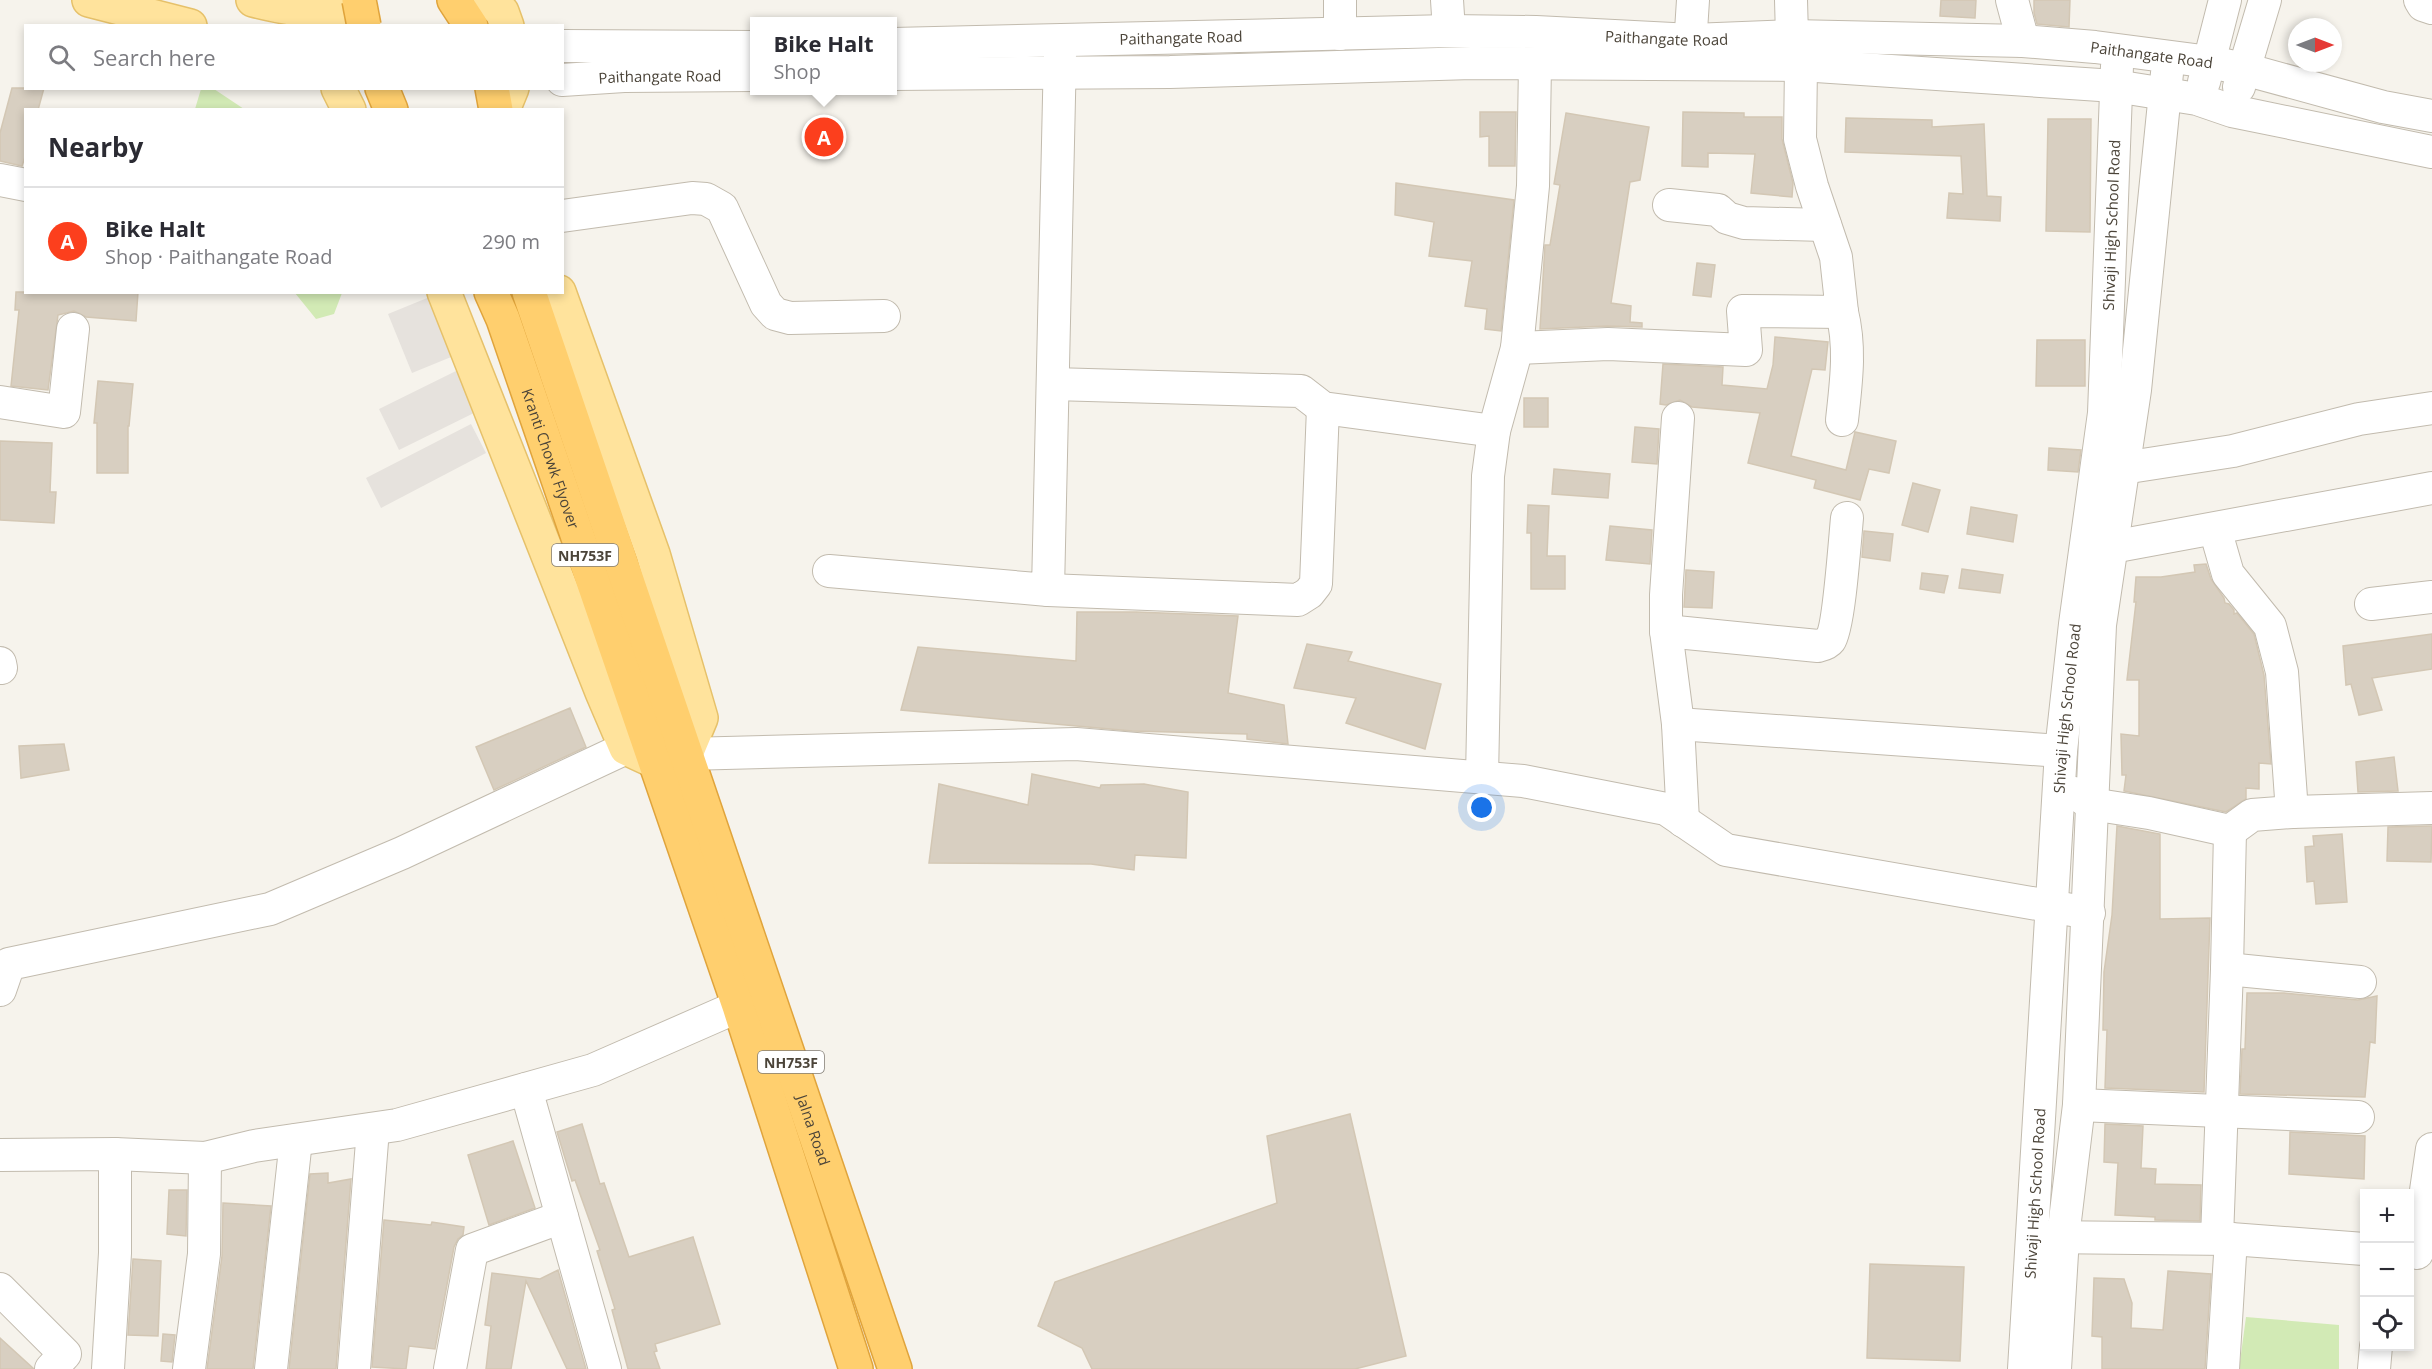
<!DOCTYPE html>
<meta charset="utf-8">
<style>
body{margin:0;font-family:"Open Sans",sans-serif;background:#f2f2f3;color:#2b2b33}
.controls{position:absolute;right:18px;bottom:18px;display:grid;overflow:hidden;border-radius:0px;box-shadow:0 3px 9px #0003}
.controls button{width:54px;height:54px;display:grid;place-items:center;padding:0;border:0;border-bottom:2px solid #e1e1e2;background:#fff;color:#2b2b33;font:30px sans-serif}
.compass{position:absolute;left:2288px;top:18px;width:54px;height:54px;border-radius:50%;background:#fff;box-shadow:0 3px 9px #0003;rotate:90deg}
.you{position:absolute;left:1482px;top:808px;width:21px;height:21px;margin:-15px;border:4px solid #fff;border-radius:50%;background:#1a73e8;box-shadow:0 0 0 9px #1a73e833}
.badge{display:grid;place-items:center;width:39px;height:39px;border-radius:50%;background:#fc3f1d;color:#fff;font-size:20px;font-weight:700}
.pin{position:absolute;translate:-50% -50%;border:3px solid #fff;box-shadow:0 2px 6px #0006}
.popup{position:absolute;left:750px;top:17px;width:147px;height:78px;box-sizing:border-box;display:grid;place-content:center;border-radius:0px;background:#fff;filter:drop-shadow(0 2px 4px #0005);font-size:20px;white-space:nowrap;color:#7c7c81}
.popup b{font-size:22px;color:#2b2b33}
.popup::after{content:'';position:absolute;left:50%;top:100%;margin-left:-12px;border:12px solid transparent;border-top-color:#fff}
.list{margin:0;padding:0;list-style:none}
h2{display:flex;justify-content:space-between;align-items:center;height:78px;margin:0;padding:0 24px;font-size:26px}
h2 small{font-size:20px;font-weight:400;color:#7c7c81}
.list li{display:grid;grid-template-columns:39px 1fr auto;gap:18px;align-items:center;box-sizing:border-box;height:108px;padding:0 24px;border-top:2px solid #e1e1e2}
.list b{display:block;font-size:22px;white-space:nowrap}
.list p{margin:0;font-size:20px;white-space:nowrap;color:#7c7c81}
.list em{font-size:20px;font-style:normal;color:#7c7c81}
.icon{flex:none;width:33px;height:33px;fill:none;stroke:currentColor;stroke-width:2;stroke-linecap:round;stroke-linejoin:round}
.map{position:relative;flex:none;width:2432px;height:1369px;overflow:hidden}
.search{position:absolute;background:#fff;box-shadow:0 3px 9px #0003;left:24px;top:24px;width:540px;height:66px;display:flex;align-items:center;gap:15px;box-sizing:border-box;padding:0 21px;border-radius:0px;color:#7c7c81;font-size:22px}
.panel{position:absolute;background:#fff;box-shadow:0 3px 9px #0003;left:24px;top:108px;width:540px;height:186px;border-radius:0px}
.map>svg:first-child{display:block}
.industrial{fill:#e6e2dd}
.green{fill:#d2eab5}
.building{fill:#d8cfc1;stroke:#d3c7b4;stroke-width:1.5}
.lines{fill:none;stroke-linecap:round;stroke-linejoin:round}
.minor-casing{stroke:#c2bbae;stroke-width:34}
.major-casing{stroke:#e6c16a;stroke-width:36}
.highway-casing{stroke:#e0a43c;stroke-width:36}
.minor{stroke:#fff;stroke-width:32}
.major{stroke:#ffe39c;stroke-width:33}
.highway{stroke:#ffcf6e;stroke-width:33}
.highway-bridge-casing{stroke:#e0a43c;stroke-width:36;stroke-linecap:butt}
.highway-bridge{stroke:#ffcf6e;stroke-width:33}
.labels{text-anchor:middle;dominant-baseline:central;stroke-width:4.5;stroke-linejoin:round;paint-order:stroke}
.shield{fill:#fff;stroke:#817c74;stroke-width:1.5}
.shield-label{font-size:14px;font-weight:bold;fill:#4b4439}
.street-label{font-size:15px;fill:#4b4439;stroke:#fff}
</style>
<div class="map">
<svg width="2432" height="1369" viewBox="0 0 2432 1369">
<rect width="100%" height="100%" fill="#f6f3ec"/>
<path class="industrial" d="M 432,296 L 456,355 L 412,373 L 388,314 Z
M 460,369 L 480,410 L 399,450 L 379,409 Z
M 471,424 L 486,453 L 381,508 L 366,478 Z"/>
<path class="green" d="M 201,89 L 214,89 L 244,109 L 195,109 Z
M 295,293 L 342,293 L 334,314 L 316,319 Z
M 2246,1317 L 2339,1325 L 2339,1369 L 2239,1369 Z"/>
<path class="building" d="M 1941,0 L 1976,0 L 1975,18 L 1940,16 Z
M 2034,0 L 2070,0 L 2069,27 L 2037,24 L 2034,13 Z
M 12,88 L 44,88 L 38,110 L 26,110 L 26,154 L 22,166 L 0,161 L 0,133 Z
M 1480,112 L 1516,112 L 1515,166 L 1489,166 L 1489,136 L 1480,137 Z
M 1683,112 L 1744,113 L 1744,117 L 1782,117 L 1782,139 L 1793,183 L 1792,197 L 1751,193 L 1755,154 L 1708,153 L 1708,167 L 1682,166 Z
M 1566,113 L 1649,127 L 1640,180 L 1630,182 L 1611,303 L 1631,306 L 1630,322 L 1642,323 L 1642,327 L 1607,326 L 1540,329 L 1545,245 L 1550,245 L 1560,185 L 1554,184 Z
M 1846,118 L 1932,120 L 1932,127 L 1984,124 L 1987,196 L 2001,197 L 2000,221 L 1947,218 L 1949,193 L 1963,194 L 1961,156 L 1845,152 Z
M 2048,119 L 2091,119 L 2090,232 L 2046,231 Z
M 1396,183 L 1514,200 L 1501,331 L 1485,329 L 1487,309 L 1465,306 L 1472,261 L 1429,256 L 1434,222 L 1395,215 Z
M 1697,263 L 1715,265 L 1711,297 L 1693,295 Z
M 16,292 L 138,292 L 136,321 L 86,317 L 74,311 L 58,315 L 48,390 L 11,386 L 19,310 L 15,310 Z
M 1775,337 L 1828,342 L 1825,370 L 1812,369 L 1791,456 L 1846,470 L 1855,432 L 1896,441 L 1889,473 L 1869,469 L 1860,500 L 1814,488 L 1816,480 L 1748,463 L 1760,413 L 1692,407 L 1680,400 L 1666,405 L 1660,404 L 1663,364 L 1723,367 L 1722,385 L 1767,389 L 1773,365 Z
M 2037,340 L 2085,340 L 2085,386 L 2036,386 Z
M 98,381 L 133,384 L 129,426 L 128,426 L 128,473 L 97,473 L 97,423 L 94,423 Z
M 1524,398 L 1548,398 L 1548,427 L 1524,427 Z
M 1635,427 L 1659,429 L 1657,464 L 1632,462 Z
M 0,441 L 52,443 L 50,492 L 56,492 L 54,523 L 0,520 Z
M 2049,448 L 2081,450 L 2078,472 L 2048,470 Z
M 1554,469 L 1610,474 L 1608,498 L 1552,494 Z
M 1913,483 L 1940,490 L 1928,532 L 1902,525 Z
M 1528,505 L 1549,506 L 1547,556 L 1565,556 L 1565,589 L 1531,589 L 1531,533 L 1527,533 Z
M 1971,507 L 2017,515 L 2013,542 L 1967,534 Z
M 1610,526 L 1652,530 L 1650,564 L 1606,560 Z
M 1864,531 L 1893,534 L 1890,561 L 1862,557 Z
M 2206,564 L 2211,579 L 2224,598 L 2225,603 L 2229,604 L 2234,610 L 2234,614 L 2237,613 L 2254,634 L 2264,675 L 2271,764 L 2259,763 L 2259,789 L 2246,788 L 2246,799 L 2226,812 L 2124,791 L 2126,775 L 2122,775 L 2121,734 L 2139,736 L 2139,680 L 2127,680 L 2136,602 L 2134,602 L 2136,577 L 2161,577 L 2195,572 L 2194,565 Z
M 1962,569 L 2003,575 L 2000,593 L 1959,588 Z
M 1686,570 L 1714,572 L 1712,608 L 1684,607 Z
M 1922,573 L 1948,576 L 1944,593 L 1920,589 Z
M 1077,612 L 1136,612 L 1238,616 L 1228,693 L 1284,705 L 1288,744 L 1247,739 L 1247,734 L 1132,731 L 901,710 L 918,647 L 1076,661 Z
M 2432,634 L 2432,669 L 2372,678 L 2382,710 L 2359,715 L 2351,684 L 2346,685 L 2343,646 Z
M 1307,644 L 1352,652 L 1348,661 L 1441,684 L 1425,749 L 1346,723 L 1356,698 L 1294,688 Z
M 570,708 L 586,747 L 494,790 L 476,747 Z
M 64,744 L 69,770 L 21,778 L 19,746 Z
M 2394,757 L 2398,791 L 2358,792 L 2356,762 Z
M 1032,774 L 1100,788 L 1101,785 L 1144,784 L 1188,792 L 1186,858 L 1135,855 L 1134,870 L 1091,864 L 929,863 L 939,784 L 1028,805 Z
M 2117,826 L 2160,834 L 2160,919 L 2210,918 L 2204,1092 L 2105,1088 L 2107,1030 L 2103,1030 L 2104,972 L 2112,915 Z
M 2432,826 L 2431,862 L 2387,861 L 2388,827 Z
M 2342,834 L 2347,902 L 2316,904 L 2314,881 L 2307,882 L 2305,847 L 2314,846 L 2313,836 Z
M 2247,993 L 2284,993 L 2358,1000 L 2377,996 L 2375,1043 L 2370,1042 L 2365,1097 L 2240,1094 L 2242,1049 L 2245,1049 Z
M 1350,1114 L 1406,1356 L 1355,1369 L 1092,1369 L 1082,1348 L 1038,1326 L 1055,1282 L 1277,1203 L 1267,1136 Z
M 582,1124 L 600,1184 L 604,1183 L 629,1257 L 693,1237 L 720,1324 L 655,1344 L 657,1351 L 654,1352 L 660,1369 L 628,1369 L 612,1310 L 615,1309 L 597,1251 L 600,1250 L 575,1180 L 572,1181 L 557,1132 Z
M 2105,1124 L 2143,1126 L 2141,1168 L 2156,1169 L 2155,1184 L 2201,1185 L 2200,1221 L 2155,1220 L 2155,1217 L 2115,1215 L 2118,1163 L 2104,1162 Z
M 2290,1132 L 2365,1136 L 2364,1179 L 2289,1174 Z
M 513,1141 L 535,1208 L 489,1225 L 468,1155 Z
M 328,1173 L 328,1183 L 351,1179 L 336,1369 L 289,1369 L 310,1174 Z
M 169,1190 L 187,1190 L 186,1236 L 167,1234 Z
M 223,1203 L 271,1206 L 253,1369 L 207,1369 L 222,1256 Z
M 384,1220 L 431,1225 L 432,1222 L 464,1227 L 463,1235 L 458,1239 L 454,1247 L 435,1349 L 409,1346 L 406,1369 L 372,1367 Z
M 133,1259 L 161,1261 L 158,1336 L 128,1335 Z
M 1870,1264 L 1964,1267 L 1960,1361 L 1867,1358 Z
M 558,1270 L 586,1369 L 567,1369 L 526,1281 L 511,1369 L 486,1369 L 491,1326 L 485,1325 L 492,1273 L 540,1279 Z
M 2168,1271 L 2211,1274 L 2205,1369 L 2102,1369 L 2102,1337 L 2092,1336 L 2094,1278 L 2124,1279 L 2132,1303 L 2131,1328 L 2163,1330 Z
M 163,1334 L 175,1335 L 172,1362 L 161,1361 Z
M 0,1338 L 34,1369 L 0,1369 Z"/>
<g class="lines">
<defs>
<g id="minor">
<path d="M 1447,0 L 1449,31"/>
<path d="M 1791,0 L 1792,36"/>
<path d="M 2012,0 L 2023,41"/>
<path d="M 2420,0 L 2423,5 L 2432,8"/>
<path d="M 1340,34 L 1340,0"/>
<path id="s1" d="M 893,44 L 1449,31 L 1536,32 L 1692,40 L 1792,36 L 2023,41 L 2095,47 L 2210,62 L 2244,69 L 2383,107 L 2432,116"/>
<path d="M 562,46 L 755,47"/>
<path d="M 1689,62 L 1693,0"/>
<path d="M 893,74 L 1170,72 L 1472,63 L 1801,65 L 2115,86 L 2197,99 L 2232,111 L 2432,152"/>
<path id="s2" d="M 562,80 L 624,76 L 755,75"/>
<path d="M 2204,82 L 2225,0"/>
<path d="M 2239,87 L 2265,0"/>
<path d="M 0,180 L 26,185"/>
<path d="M 1669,205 L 1718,210 L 1727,218 L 1744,223 L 1825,225"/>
<path d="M 562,216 L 692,198 L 706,199 L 722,208 L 766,304 L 775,314 L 790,318 L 884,316"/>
<path d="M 1517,348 L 1608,344 L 1746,350 L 1743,311 L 1842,312 L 1836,257 L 1812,186 L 1800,139 L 1801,65"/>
<path d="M 1053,384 L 1301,391 L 1323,408 L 1494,431"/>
<path d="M 0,402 L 64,412 L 73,329"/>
<path d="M 1678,418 L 1666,595 L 1666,631 L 1678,724 L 1683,821"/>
<path d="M 1842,420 C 1846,383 1851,348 1842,312"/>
<path d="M 2123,468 L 2233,451 L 2359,419 L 2432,408"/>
<path d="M 2215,529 L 2228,574 L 2270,626 L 2282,672 L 2292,812"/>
<path d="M 2112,547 L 2432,488"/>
<path d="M 829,571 L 1048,590 L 1060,53"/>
<path d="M 1048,590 L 1298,600 L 1309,593 L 1316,584 L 1323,408"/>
<path d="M 2371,604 L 2432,597"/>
<path d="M 1666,631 L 1818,646 C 1822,645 1827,644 1830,640 C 1839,628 1845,538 1847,518"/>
<path d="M 0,663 L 1,668"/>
<path d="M 1678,724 L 2061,751"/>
<path d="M 686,754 L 1076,744 L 1523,781 L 1666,809 L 1726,850 L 2089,913"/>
<path d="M 1482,778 L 1488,476 L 1494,431 L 1517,348 L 1533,186 L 1535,64"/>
<path d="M 2075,793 L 2091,804 L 2149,813 L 2230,831 L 2252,815 L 2292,812 L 2432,808"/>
<path d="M 2227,969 L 2360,982"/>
<path d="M 0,990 L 9,964 L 270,909 L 402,853 L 626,748"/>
<path d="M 526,1089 L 605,1369"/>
<path d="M 2079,1105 L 2358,1117"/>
<path d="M 0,1155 L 115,1154 L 205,1158 L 254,1146 L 397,1125 L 593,1070 L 739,1006"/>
<path d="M 2042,1237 L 2231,1239 L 2364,1249"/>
<path d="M 2217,1238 L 2227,969 L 2230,831"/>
<path d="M 2417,1253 L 2432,1149"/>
<path d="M 0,1289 L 65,1354 L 51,1369"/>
<path d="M 108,1369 L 115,1253 L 115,1154"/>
<path d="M 189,1369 L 204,1254 L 205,1158"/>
<path d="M 271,1369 L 296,1140"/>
<path d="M 354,1369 L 373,1129"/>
<path d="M 450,1369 L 472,1250 L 562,1217"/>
<path id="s3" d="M 2024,1369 L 2061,751 L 2075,624 L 2104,413 L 2117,66"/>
<path d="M 2055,1369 L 2063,1237 L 2079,1105 L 2100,625 L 2135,390 L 2167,73"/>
<path d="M 2223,1369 L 2231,1239"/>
<path d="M 2374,1369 L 2376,1346"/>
</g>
<path id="major" d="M 89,0 L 190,26
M 253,0 C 286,8 320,16 353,6
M 490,0 L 502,12 L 507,26
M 338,88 L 349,110
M 503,110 L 512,88
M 444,292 L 602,692 L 626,748 L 656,762
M 559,292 L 653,554 L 701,718 L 686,754"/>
<g id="highway">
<path d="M 454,0 L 471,26"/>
<path d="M 382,88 L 391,110"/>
<path d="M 492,88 L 496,110"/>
<path id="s4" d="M 491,292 L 503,319 L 739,1006 L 856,1369"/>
<path id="s5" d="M 529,292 L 895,1369"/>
</g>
</defs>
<use href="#minor" class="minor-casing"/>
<use href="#major" class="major-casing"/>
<use href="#highway" class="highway-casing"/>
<use href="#minor" class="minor"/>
<use href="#major" class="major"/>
<use href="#highway" class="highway"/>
<defs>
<path id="highway-bridge" d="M 359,0 L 364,26"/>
</defs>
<use href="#highway-bridge" class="highway-bridge-casing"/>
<use href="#highway-bridge" class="highway-bridge"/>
</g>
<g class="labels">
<g class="shield">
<rect x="552" y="544" width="66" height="22" rx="4.5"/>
<rect x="758" y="1051" width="66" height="22" rx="4.5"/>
</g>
<g class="shield-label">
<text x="585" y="555">NH753F</text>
<text x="791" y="1062">NH753F</text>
</g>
<g class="street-label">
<text stroke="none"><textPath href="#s1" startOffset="774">Paithangate Road</textPath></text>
<text stroke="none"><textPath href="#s1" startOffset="288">Paithangate Road</textPath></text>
<text stroke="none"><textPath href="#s1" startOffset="1260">Paithangate Road</textPath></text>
<text stroke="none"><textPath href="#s2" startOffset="98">Paithangate Road</textPath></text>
<text stroke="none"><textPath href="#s3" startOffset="1148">Shivaji High School Road</textPath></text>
<text stroke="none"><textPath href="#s4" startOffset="177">Kranti Chowk Flyover</textPath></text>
<text stroke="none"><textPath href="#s3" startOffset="662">Shivaji High School Road</textPath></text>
<text stroke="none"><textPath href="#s5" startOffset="885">Jalna Road</textPath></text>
<text stroke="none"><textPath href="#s3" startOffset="176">Shivaji High School Road</textPath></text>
</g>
</g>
</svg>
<div class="controls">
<button>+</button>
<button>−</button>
<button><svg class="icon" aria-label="locate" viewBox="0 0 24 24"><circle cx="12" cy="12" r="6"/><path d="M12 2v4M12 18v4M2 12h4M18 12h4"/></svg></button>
</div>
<svg class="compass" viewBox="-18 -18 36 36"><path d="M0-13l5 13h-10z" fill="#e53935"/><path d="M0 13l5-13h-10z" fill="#7c7c81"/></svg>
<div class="you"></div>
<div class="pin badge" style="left:824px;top:137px">A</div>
<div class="popup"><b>Bike Halt</b>Shop</div>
<div class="search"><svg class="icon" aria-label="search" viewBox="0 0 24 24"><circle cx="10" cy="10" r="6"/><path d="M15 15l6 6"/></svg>Search here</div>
<section class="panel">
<h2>Nearby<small></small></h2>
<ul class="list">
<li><span class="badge">A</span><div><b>Bike Halt</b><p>Shop · Paithangate Road</p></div><em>290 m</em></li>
</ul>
</section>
</div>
